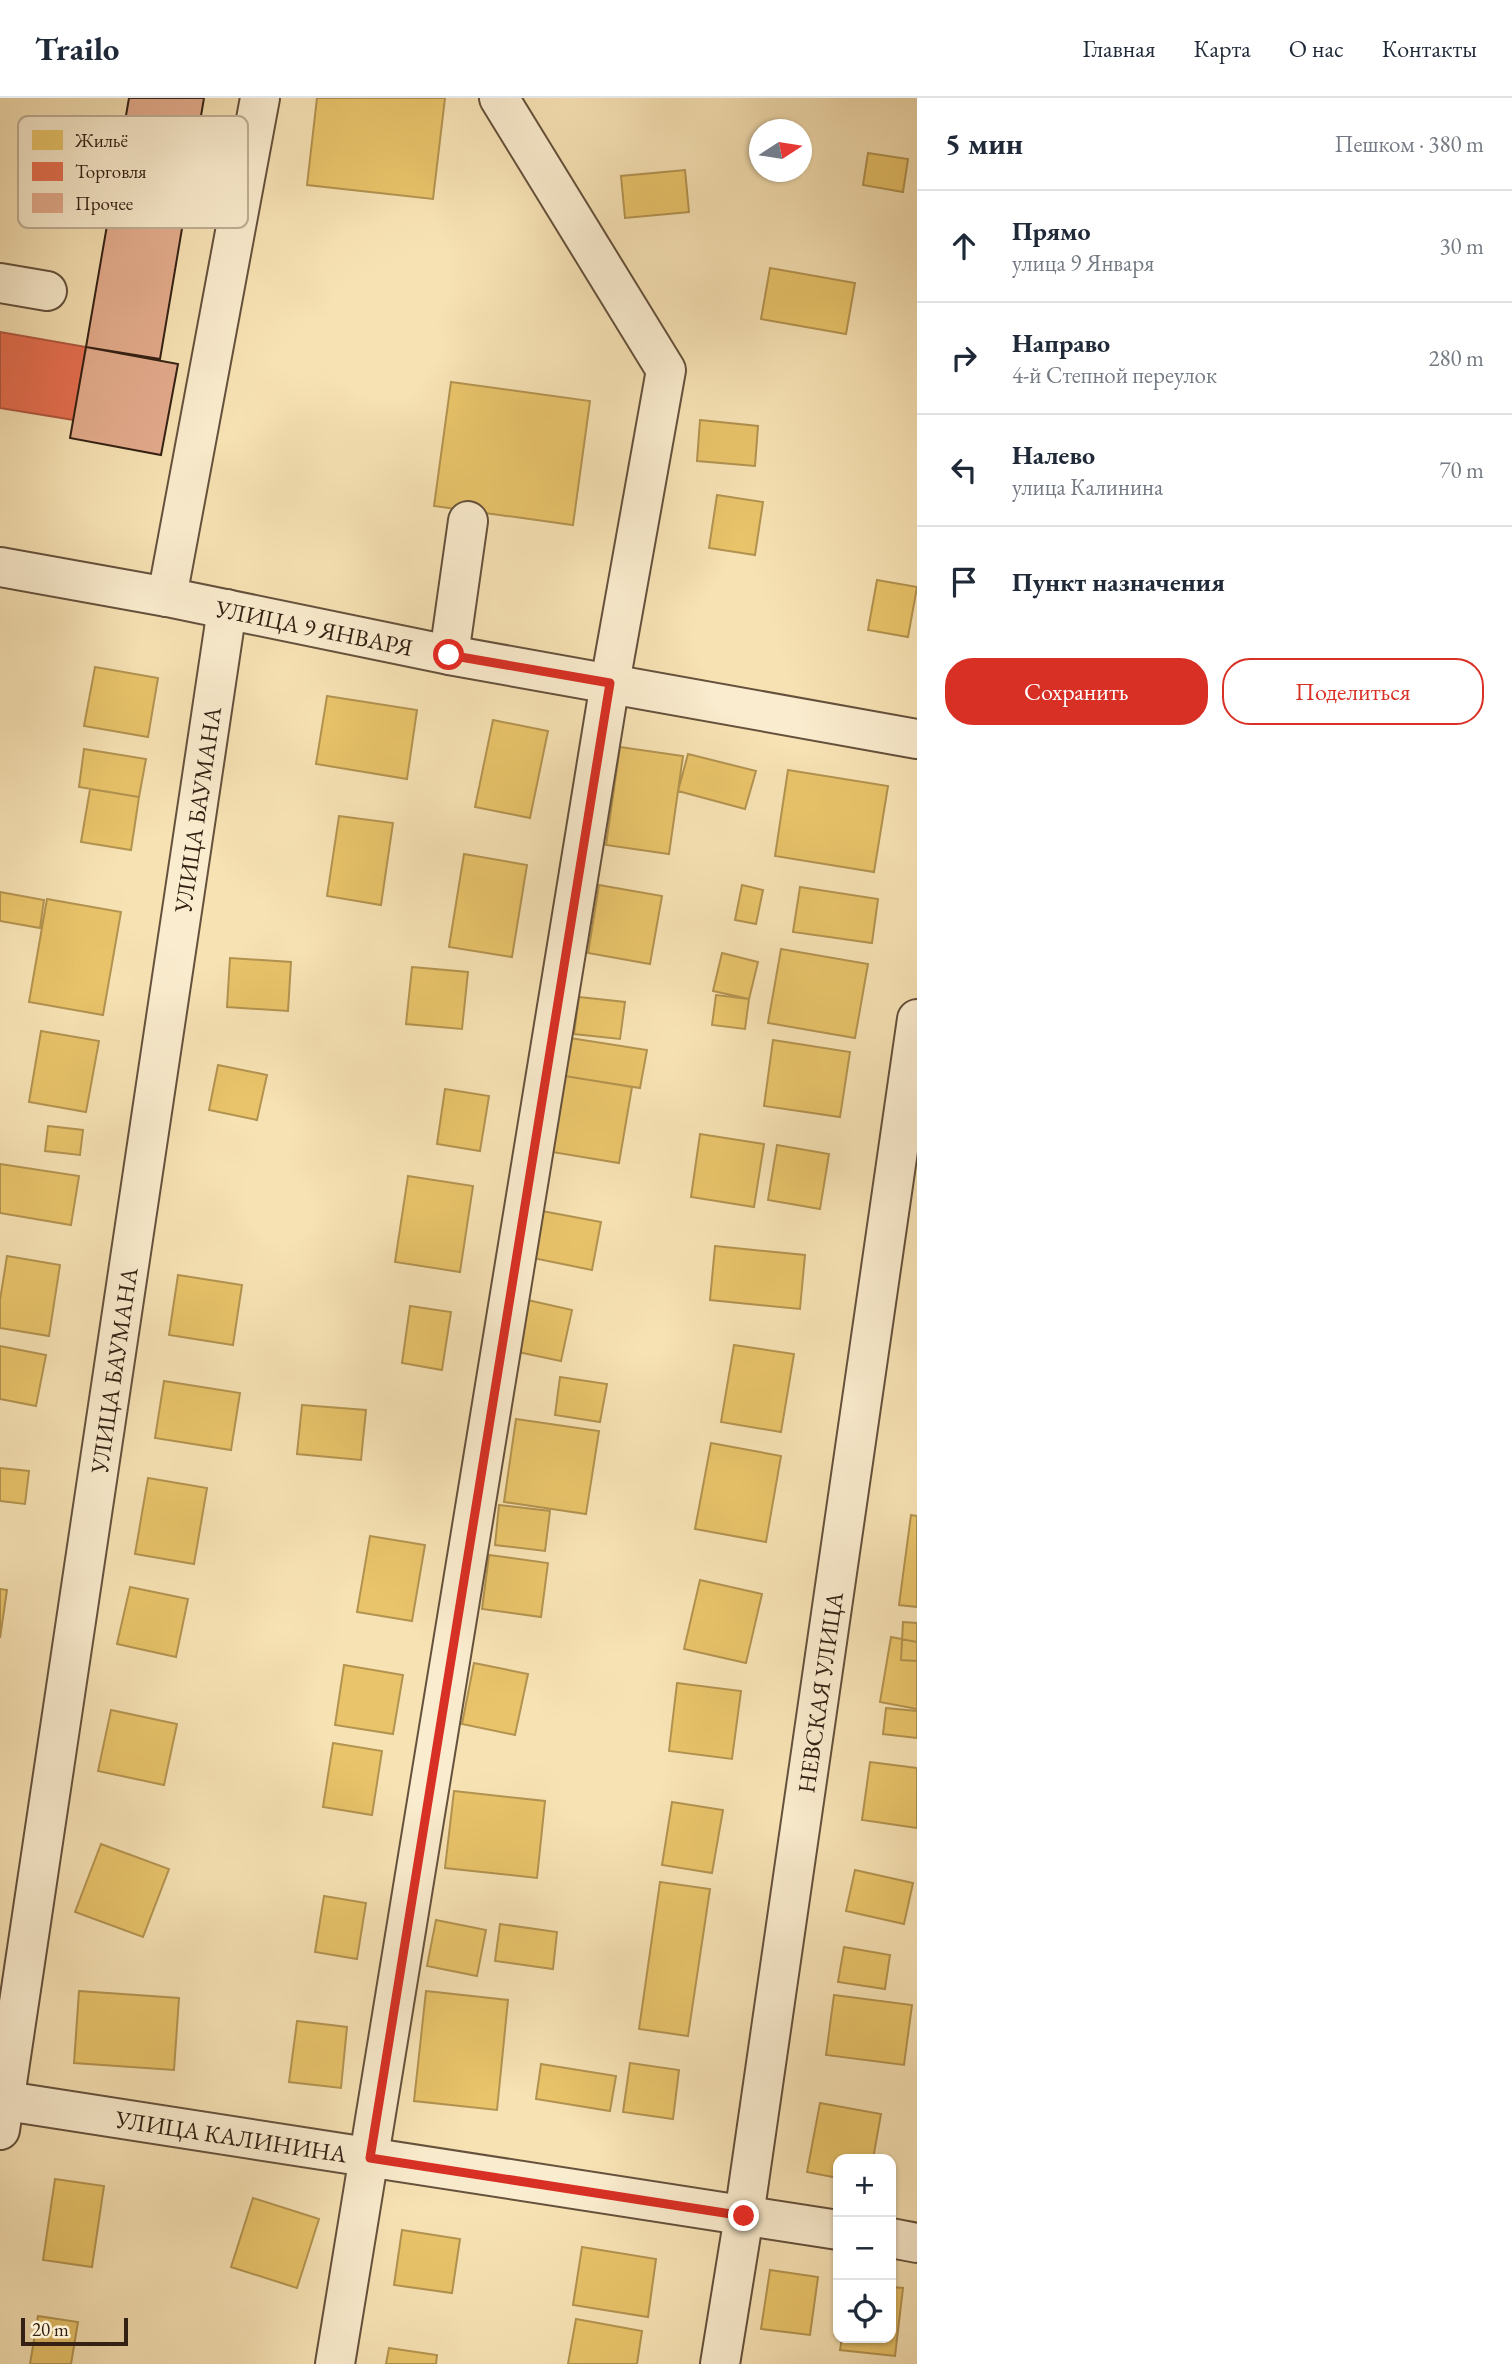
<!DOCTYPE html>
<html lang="ru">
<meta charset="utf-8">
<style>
body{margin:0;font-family:"EB Garamond",serif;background:#f6f6f7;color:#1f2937}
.controls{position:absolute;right:21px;bottom:21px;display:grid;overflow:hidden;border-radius:14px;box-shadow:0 2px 5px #0004}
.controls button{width:63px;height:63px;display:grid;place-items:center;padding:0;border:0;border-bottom:2px solid #e0e1e3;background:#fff;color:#1f2937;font:35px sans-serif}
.compass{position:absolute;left:749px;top:21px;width:63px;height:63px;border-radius:50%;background:#fff;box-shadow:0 2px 5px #0004;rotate:78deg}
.scale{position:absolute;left:21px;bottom:18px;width:107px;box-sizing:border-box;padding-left:7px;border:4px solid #342114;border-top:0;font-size:19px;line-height:24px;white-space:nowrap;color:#342114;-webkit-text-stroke:5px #faecce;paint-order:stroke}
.stop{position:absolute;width:21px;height:21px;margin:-16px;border:5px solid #d93025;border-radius:50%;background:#fff}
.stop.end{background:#d93025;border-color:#fff;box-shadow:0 2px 7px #0008}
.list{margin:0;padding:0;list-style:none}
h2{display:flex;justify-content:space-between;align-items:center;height:91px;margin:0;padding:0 28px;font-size:30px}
h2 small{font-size:23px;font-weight:400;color:#747a83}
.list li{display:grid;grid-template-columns:46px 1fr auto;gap:21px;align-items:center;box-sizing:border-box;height:112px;padding:0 28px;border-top:2px solid #e0e1e3}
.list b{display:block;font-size:26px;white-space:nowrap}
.list p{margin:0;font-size:23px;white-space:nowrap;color:#747a83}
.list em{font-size:23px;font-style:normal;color:#747a83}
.actions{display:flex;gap:14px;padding:21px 28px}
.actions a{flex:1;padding:16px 0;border:2px solid #d93025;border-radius:28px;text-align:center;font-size:24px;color:#d93025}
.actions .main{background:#d93025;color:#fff}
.icon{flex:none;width:38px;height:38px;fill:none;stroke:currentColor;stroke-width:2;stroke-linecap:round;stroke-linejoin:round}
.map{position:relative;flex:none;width:917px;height:2266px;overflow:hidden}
header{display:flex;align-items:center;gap:42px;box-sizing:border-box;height:98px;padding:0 35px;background:#fff;border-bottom:2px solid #e0e1e3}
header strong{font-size:33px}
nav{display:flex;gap:38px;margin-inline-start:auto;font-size:24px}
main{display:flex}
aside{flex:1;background:#fff}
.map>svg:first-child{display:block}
.homes{fill:#e9c46a;stroke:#b39350;stroke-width:2}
.shops{fill:#e76f51;stroke:#b1583f;stroke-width:2}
.building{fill:#e4ac8d;stroke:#342114;stroke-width:2}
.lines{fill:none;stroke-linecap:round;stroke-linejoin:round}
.minor-casing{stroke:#65513c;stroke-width:42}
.minor{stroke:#faecce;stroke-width:38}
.route{stroke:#d93025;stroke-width:9}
.labels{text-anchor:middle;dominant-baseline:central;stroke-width:7;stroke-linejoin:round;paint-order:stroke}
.street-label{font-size:24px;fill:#342114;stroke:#faecce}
.key{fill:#faecce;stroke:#bfaf96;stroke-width:2}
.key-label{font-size:19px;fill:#342114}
</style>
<header>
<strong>Trailo</strong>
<nav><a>Главная</a><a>Карта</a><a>О нас</a><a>Контакты</a></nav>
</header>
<main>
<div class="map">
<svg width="917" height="2266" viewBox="0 0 917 2266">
<rect width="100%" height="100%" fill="#f7e2b4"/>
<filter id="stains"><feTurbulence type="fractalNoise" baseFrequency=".00286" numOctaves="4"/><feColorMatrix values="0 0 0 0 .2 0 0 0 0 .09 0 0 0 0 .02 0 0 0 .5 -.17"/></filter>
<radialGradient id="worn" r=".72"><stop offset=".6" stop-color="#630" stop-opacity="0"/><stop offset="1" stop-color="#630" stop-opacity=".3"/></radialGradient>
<path class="homes" d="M 317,0 L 445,0 L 433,101 L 307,87 Z
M 868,55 L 908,61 L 903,94 L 863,87 Z
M 685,72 L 689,114 L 625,120 L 621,78 Z
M 770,170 L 855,185 L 846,236 L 761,221 Z
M 451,284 L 590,303 L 573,427 L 434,408 Z
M 700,322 L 758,328 L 755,368 L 697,363 Z
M 717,397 L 763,404 L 755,457 L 709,450 Z
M 877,482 L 917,489 L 908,539 L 868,532 Z
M 95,569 L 158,580 L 148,639 L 84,628 Z
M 327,598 L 417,612 L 407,681 L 316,666 Z
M 493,622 L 548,633 L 530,720 L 475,709 Z
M 620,649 L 683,658 L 669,756 L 606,747 Z
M 84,651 L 146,661 L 139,699 L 79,689 Z
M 688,656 L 756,673 L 745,711 L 678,693 Z
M 788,672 L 888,688 L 874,774 L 775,758 Z
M 90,691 L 139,699 L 131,752 L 81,744 Z
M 339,718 L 393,725 L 381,807 L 327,798 Z
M 464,756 L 527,767 L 512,859 L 449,849 Z
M 599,787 L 662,798 L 650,866 L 588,855 Z
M 742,787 L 763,792 L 756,826 L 735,822 Z
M 800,789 L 878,801 L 872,845 L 793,834 Z
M 0,794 L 44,802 L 40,830 L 0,823 Z
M 47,801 L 121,814 L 103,917 L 29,904 Z
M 781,851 L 868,866 L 855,940 L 768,925 Z
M 722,855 L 758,864 L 749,901 L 713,893 Z
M 230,860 L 291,864 L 288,913 L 227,909 Z
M 412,869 L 468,874 L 462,931 L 406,926 Z
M 716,897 L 749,901 L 745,931 L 712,927 Z
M 579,899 L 625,904 L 620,941 L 574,936 Z
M 41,933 L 99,943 L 86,1014 L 29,1004 Z
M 570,940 L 647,952 L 640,990 L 564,978 Z
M 773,942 L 850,954 L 840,1019 L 764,1008 Z
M 218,967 L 267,977 L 257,1022 L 209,1012 Z
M 565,978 L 632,989 L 619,1065 L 552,1054 Z
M 445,991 L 489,998 L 480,1053 L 437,1046 Z
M 48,1028 L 83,1032 L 80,1057 L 45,1053 Z
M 700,1036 L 764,1046 L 754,1109 L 691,1099 Z
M 777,1047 L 829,1056 L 820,1111 L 768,1102 Z
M 0,1066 L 79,1078 L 71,1127 L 0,1115 Z
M 408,1078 L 473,1088 L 460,1174 L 395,1164 Z
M 542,1113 L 601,1124 L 592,1172 L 533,1160 Z
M 715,1148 L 805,1157 L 800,1211 L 710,1202 Z
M 7,1158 L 60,1167 L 49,1238 L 0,1230 L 0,1202 Z
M 178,1177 L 242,1187 L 233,1247 L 169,1237 Z
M 523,1201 L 572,1212 L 561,1263 L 513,1253 Z
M 410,1208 L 451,1214 L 442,1272 L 402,1265 Z
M 734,1247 L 794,1256 L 781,1334 L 721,1324 Z
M 0,1248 L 46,1257 L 36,1308 L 0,1301 Z
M 560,1279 L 607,1286 L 600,1324 L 555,1317 Z
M 164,1283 L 240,1295 L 231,1352 L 155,1340 Z
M 302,1307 L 366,1312 L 361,1362 L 297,1356 Z
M 516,1321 L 599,1333 L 586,1416 L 504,1404 Z
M 711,1345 L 781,1358 L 766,1444 L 695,1431 Z
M 0,1370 L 29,1373 L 25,1406 L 0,1403 Z
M 148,1380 L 207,1390 L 194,1466 L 135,1456 Z
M 499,1407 L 550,1413 L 545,1453 L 495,1447 Z
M 911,1417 L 917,1418 L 917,1509 L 899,1507 Z
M 370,1438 L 425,1447 L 412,1523 L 357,1514 Z
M 489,1457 L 548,1465 L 541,1519 L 482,1511 Z
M 700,1482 L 762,1496 L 746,1565 L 684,1551 Z
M 130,1489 L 188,1501 L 176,1559 L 117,1546 Z
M 0,1491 L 7,1492 L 0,1540 Z
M 903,1524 L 917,1525 L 917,1563 L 901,1562 Z
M 891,1539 L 917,1544 L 917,1611 L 880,1604 Z
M 474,1565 L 528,1576 L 515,1637 L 462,1626 Z
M 344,1567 L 403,1577 L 393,1636 L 335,1627 Z
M 677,1585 L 741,1593 L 732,1661 L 669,1653 Z
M 886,1610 L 917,1613 L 917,1640 L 883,1636 Z
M 111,1612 L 177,1626 L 164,1687 L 98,1673 Z
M 333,1645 L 382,1653 L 372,1717 L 323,1709 Z
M 870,1664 L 917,1670 L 917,1730 L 862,1722 Z
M 454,1693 L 545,1703 L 537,1780 L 445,1770 Z
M 672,1704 L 723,1712 L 712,1775 L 662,1767 Z
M 101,1746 L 169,1771 L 143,1839 L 75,1814 Z
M 855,1772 L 913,1785 L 904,1826 L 846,1813 Z
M 660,1784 L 710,1791 L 688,1938 L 639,1931 Z
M 324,1798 L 366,1805 L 357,1861 L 315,1854 Z
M 436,1822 L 486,1832 L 477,1878 L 427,1868 Z
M 500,1826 L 557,1834 L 553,1871 L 495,1863 Z
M 844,1849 L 890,1857 L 885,1891 L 838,1884 Z
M 79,1893 L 179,1900 L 174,1972 L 74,1965 Z
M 426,1893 L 508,1902 L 497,2012 L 414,2003 Z
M 834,1897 L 912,1907 L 904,1967 L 826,1957 Z
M 297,1923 L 347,1929 L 341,1990 L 289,1984 Z
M 630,1965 L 679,1972 L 673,2021 L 623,2014 Z
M 541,1966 L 616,1978 L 610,2013 L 536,2001 Z
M 820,2005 L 881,2016 L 873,2061 L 838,2061 L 838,2080 L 807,2074 Z
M 55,2081 L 104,2088 L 92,2169 L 43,2162 Z
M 253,2100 L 319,2121 L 297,2190 L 231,2169 Z
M 402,2132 L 460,2141 L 452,2195 L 394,2187 Z
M 582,2149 L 656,2161 L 648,2219 L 573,2207 Z
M 770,2172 L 818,2179 L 810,2237 L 761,2231 Z
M 891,2189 L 903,2190 L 895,2258 L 840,2252 L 842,2240 L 891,2240 Z
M 38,2218 L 78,2224 L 71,2266 L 30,2266 Z
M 576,2221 L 642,2233 L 637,2266 L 568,2266 Z
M 389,2250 L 437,2257 L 436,2266 L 386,2266 Z"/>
<path class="shops" d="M 0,234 L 86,249 L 74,322 L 0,310 Z"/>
<path class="building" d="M 129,0 L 204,0 L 160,261 L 86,249 Z
M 86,249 L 178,266 L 161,357 L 70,340 Z"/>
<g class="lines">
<defs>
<g id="minor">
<path d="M 0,185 L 47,193"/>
<path id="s1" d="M 0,469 L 167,499 L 449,557 L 917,641"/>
<path d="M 167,499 L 260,0"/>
<path d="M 449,557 L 468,423"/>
<path id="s2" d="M 0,2002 L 838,2132"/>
<path id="s3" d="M 0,2032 L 227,511"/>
<path d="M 891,2140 L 917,2145"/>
<path d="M 335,2266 L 610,585 L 666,272 L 499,0"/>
<path id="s4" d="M 720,2266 L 744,2118 L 917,921"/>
</g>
</defs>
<use href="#minor" class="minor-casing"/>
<use href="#minor" class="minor"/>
</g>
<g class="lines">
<path class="route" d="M 449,557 L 610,585 L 370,2060 L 744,2118"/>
</g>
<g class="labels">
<g class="street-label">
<text stroke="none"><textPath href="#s1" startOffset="320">УЛИЦА 9 ЯНВАРЯ</textPath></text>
<text stroke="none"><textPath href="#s3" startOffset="1335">УЛИЦА БАУМАНА</textPath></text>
<text stroke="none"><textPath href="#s3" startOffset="768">УЛИЦА БАУМАНА</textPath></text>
<text stroke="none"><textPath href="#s4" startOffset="679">НЕВСКАЯ УЛИЦА</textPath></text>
<text stroke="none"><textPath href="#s2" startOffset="234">УЛИЦА КАЛИНИНА</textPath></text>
</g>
</g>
<rect x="18" y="18" width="230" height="112" rx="10" class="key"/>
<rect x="32" y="32" width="31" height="20" fill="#e9c46a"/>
<rect x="32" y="64" width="31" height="19" fill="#e76f51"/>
<rect x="32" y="95" width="31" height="20" fill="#e4ac8d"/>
<g class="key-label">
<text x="75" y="49">Жильё</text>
<text x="75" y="80">Торговля</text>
<text x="75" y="112">Прочее</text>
</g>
<rect width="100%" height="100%" filter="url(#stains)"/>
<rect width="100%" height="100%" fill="url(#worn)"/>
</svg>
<div class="controls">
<button>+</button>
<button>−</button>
<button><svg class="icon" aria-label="locate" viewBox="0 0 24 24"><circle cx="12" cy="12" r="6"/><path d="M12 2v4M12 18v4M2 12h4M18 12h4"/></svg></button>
</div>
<svg class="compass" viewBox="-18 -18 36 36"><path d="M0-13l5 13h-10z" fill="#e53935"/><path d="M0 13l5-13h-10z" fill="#747a83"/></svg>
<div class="scale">20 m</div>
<div class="stop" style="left:449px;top:557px"></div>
<div class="stop end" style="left:744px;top:2118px"></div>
</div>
<aside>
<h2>5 мин<small>Пешком · 380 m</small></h2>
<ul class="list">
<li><svg class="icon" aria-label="ahead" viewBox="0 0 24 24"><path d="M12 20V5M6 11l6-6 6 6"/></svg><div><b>Прямо</b><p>улица 9 Января</p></div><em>30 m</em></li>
<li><svg class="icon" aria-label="right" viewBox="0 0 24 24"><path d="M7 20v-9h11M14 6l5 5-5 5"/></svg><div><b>Направо</b><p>4-й Степной переулок</p></div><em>280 m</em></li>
<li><svg class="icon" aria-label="left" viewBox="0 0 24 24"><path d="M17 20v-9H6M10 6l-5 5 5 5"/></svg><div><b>Налево</b><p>улица Калинина</p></div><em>70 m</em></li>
<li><svg class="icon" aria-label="arrive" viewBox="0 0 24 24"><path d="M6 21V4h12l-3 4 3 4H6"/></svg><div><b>Пункт назначения</b></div></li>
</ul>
<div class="actions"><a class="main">Сохранить</a><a>Поделиться</a></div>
</aside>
</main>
